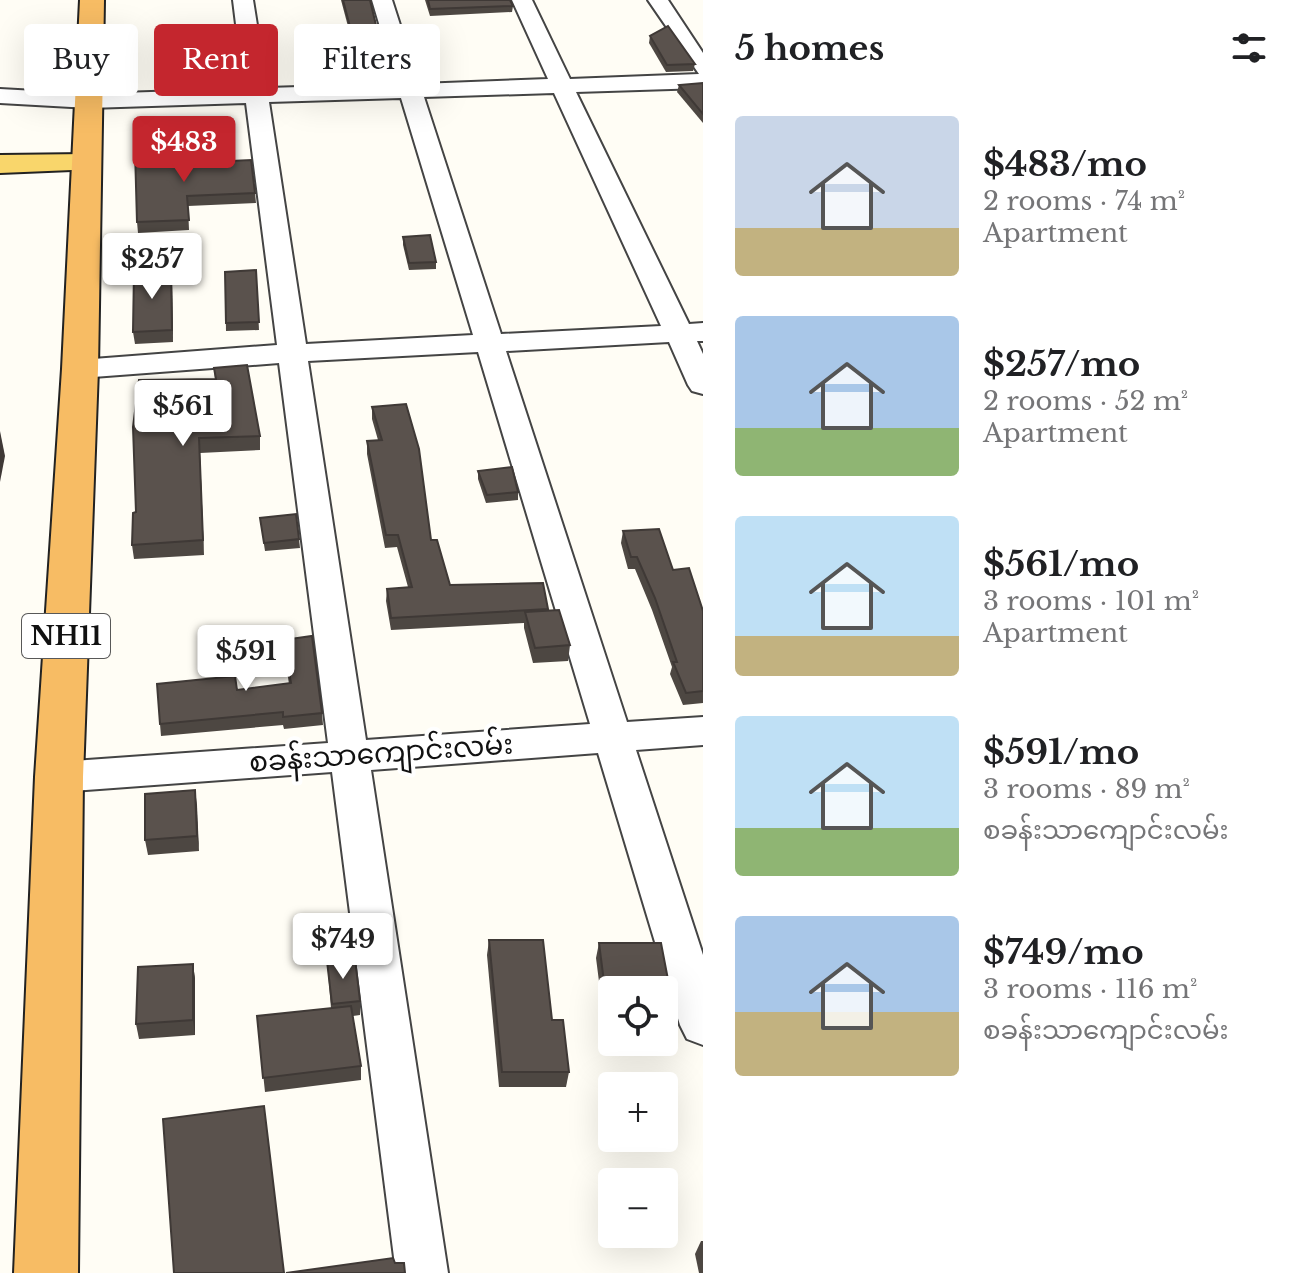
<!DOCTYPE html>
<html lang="en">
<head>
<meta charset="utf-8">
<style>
  :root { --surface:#fff; --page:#f6f6f6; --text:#202124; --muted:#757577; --accent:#c4262e }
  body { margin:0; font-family:"Libre Baskerville","Noto Sans Myanmar",serif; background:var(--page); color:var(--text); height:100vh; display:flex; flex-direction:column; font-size:30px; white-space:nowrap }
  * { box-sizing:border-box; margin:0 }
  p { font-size:26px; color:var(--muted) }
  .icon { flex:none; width:44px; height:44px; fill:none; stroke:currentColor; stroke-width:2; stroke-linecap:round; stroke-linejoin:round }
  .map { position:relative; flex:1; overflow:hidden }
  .panel { display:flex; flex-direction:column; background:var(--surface); width:600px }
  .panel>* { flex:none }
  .banner { position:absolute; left:24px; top:24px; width:558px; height:72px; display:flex; gap:16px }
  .controls { position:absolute; left:598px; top:976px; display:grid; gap:16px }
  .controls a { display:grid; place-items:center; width:80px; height:80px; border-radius:8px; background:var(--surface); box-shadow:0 8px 32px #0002; font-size:40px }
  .price { position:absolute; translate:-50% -68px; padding:0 18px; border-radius:8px; background:#fff; color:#222; font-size:26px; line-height:52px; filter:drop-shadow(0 2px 4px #0008) }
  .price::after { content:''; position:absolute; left:50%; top:48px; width:24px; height:18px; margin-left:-12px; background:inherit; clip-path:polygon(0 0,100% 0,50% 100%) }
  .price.on { background:var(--accent); color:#fff }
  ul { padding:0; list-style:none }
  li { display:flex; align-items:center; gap:24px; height:200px; padding:0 32px }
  li span { display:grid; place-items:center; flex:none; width:224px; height:160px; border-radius:8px; color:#555 }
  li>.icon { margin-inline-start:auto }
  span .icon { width:96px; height:96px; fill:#fffc; stroke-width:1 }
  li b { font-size:34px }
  h2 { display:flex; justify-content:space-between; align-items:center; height:96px; padding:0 32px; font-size:34px }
  .chip { padding:0 28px; border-radius:8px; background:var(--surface); box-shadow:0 8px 32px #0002; font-size:28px; line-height:72px }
  .chip.on { background:var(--accent); color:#fff }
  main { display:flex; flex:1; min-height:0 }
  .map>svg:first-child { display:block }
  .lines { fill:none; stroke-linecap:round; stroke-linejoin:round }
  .minor-casing { stroke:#444; stroke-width:4 }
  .primary-casing { stroke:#222; stroke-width:4 }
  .trunk-casing { stroke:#222; stroke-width:4 }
  .minor { fill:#fff; fill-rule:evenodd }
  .primary { fill:#f9d66b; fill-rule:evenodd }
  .trunk { fill:#f7bc64; fill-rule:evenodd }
  .wall { fill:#4d4742 }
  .shaded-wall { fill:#3f3936 }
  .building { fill:#5a524d; stroke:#3f3936; stroke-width:2 }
  .labels { text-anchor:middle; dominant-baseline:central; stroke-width:8; stroke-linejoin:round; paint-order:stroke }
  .shield { fill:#fff; stroke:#585858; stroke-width:2 }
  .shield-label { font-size:26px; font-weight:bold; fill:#111 }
  .street-label { font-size:28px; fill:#111; stroke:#fff }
</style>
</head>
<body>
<main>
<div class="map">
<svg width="703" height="1273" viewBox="0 0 703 1273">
  <rect width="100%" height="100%" fill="#fffdf5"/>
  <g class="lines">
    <g class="minor-casing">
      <path id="minor" d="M 233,0 L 253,0 L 267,88 L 397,84 L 372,0 L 392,0 L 419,84 L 548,79 L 512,0 L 532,0 L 570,79 L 699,74 L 648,0 L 668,0 L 703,53 L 703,88 L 576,92 L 689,324 L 703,323 L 703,341 L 697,341 L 703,354 L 703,394 L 692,391 L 688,385 L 669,342 L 506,351 L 627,722 L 703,717 L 703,745 L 636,750 L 703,955 L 703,1045 L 687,1039 L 680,1025 L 598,753 L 371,770 L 448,1273 L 396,1273 L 332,772 L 59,792 L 45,788 L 39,777 L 45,766 L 59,762 L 328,743 L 279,363 L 80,378 L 70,375 L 65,369 L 70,363 L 80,360 L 277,345 L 246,103 L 89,108 L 0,103 L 0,89 L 89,94 L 244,89 ZM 554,93 L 661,326 L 501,334 L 424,97 ZM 401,98 L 473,335 L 306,344 L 269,102 ZM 478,352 L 590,724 L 366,740 L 308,361 Z"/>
    </g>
    <g class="primary-casing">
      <polygon id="primary" points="86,154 96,157 101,163 96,169 0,173 0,155"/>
    </g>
    <g class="trunk-casing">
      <polygon id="trunk" points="80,0 104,0 98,369 83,777 78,1273 14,1273 35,777 62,369"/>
    </g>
    <use href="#minor" class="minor"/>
    <use href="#primary" class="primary"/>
    <use href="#trunk" class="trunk"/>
  </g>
  <g class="wall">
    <polygon points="341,0 371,0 380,42 380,49 354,49"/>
    <polygon points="425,0 510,0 513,6 512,12 430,16"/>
    <polygon points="650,36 695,64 693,71 666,72 649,43"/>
    <polygon points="703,83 703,123 677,92 679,85"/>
    <polygon points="167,164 255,193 256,203 188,206 189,230 138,233 137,222"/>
    <polygon points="403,237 436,262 436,269 409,270 403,245"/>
    <polygon points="256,270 259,330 226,331 225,272"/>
    <polygon points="172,282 173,342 135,344 133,332"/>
    <polygon points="214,368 260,436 260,450 200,453 204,555 134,559 132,545 136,512 215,379"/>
    <polygon points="372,407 450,585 543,583 548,611 570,645 568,661 533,663 524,628 524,623 391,630 386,601 387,589 408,587 397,547 385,548 367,454 367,441 378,440 372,419"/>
    <polygon points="478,471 518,492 518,500 486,503 478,479"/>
    <polygon points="260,518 299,539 300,548 265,551"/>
    <polygon points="623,531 673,570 703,611 703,703 683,705 670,674 672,667 652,610 635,569 628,569 621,543"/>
    <polygon points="283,640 322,713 323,725 284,729 283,725 161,736 160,724 237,690 289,684 284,652"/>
    <polygon points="195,790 199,851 148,855 145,840"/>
    <polygon points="489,940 552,1020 569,1072 566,1087 499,1087 487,955"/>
    <polygon points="599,943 670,990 666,1005 664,1005 664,990 612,990 612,1005 602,1005 596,958"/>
    <polygon points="327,961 360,1001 360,1015 353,1016 361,1066 361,1080 265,1092 257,1016 331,1008"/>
    <polygon points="193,964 195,979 195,1035 139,1039 136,1024"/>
    <polygon points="701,1241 703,1241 703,1273 699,1273 695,1254"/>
  </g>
  <g class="shaded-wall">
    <polygon points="171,270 172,282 173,342 172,330"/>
    <polygon points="0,431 5,456 0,482"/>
    <polygon points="199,438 200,453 204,555 203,540"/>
    <polygon points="195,790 197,805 199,851 197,836"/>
    <polygon points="193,964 195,979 195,1035 193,1020"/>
  </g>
  <g class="building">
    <polygon points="343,0 370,0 380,42 354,42"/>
    <polygon points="428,0 510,0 513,6 430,9"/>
    <polygon points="668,26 695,64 667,65 650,36"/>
    <polygon points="703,83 703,114 679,85"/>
    <polygon points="166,149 166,164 251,160 255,193 187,196 189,220 137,222 135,150"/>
    <polygon points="430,235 436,262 409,263 403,237"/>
    <polygon points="171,270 172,330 133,332 134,271"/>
    <polygon points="256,270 259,322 226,323 225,272"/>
    <polygon points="247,365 260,436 199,438 203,540 132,545 133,513 136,512 133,427 139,380 216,379 214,368"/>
    <polygon points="406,404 419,449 431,540 437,540 450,585 543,583 548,609 391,618 387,589 412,587 398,535 386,535 367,441 382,440 372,407"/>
    <polygon points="512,467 518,492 487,495 478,471"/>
    <polygon points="296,514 299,539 264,543 260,518"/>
    <polygon points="659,529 673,570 689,568 703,611 703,691 686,693 673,662 677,662 655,598 637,557 631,557 623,531"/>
    <polygon points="559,610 570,645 535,648 525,612"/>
    <polygon points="312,636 322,713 283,717 283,712 160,724 157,684 235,676 237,690 291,683 283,640"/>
    <polygon points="195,790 197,836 145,840 145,794"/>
    <polygon points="489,940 543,940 552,1020 563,1020 569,1072 502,1072"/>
    <polygon points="599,943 661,943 670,990 605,990"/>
    <polygon points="355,959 360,1001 332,1004 327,961"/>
    <polygon points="193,964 193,1020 136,1024 138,967"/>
    <polygon points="351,1006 361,1066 263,1078 257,1016"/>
    <polygon points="264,1106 284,1273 174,1273 163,1119"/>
    <polygon points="393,1258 395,1263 404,1263 405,1273 286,1273"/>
  </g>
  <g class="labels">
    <rect class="shield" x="22" y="614" width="88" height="44" rx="6"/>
    <g class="shield-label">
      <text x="66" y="636">NH11</text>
    </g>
    <g class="street-label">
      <text transform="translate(381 753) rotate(-4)">စခန်းသာကျောင်းလမ်း</text>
    </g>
  </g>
</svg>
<div class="controls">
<a><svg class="icon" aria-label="locate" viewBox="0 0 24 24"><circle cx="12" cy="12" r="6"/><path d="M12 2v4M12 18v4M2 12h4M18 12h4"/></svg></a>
<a>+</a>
<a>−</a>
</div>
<b class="price on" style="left:184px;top:184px">$483</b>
<b class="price" style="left:152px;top:301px">$257</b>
<b class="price" style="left:183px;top:448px">$561</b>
<b class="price" style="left:246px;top:693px">$591</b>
<b class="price" style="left:343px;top:981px">$749</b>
<div class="banner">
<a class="chip">Buy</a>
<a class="chip on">Rent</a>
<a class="chip">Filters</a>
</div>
</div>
<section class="panel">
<h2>5 homes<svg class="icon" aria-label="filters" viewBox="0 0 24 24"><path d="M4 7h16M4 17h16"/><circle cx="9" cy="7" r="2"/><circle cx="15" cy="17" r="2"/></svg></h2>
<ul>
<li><span style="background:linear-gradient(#c9d6e8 70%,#c2b280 0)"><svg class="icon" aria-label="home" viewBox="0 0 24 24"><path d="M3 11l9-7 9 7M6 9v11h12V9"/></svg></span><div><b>$483/mo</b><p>2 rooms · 74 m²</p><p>Apartment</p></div></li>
<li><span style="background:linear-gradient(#a9c7e8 70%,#8fb573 0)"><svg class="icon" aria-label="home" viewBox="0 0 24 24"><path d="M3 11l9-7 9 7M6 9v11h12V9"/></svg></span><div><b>$257/mo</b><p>2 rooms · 52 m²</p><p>Apartment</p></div></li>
<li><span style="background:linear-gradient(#bfe0f5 75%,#c2b280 0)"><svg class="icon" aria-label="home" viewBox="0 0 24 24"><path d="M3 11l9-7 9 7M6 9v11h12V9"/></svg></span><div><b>$561/mo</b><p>3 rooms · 101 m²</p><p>Apartment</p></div></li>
<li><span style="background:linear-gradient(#bfe0f5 70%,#8fb573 0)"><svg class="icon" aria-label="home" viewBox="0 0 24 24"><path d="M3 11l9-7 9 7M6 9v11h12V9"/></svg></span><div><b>$591/mo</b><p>3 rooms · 89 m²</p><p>စခန်းသာကျောင်းလမ်း</p></div></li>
<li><span style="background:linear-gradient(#a9c7e8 60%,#c2b280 0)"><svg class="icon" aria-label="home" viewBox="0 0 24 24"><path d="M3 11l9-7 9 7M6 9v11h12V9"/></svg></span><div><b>$749/mo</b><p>3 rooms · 116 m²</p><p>စခန်းသာကျောင်းလမ်း</p></div></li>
</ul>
</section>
</main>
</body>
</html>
